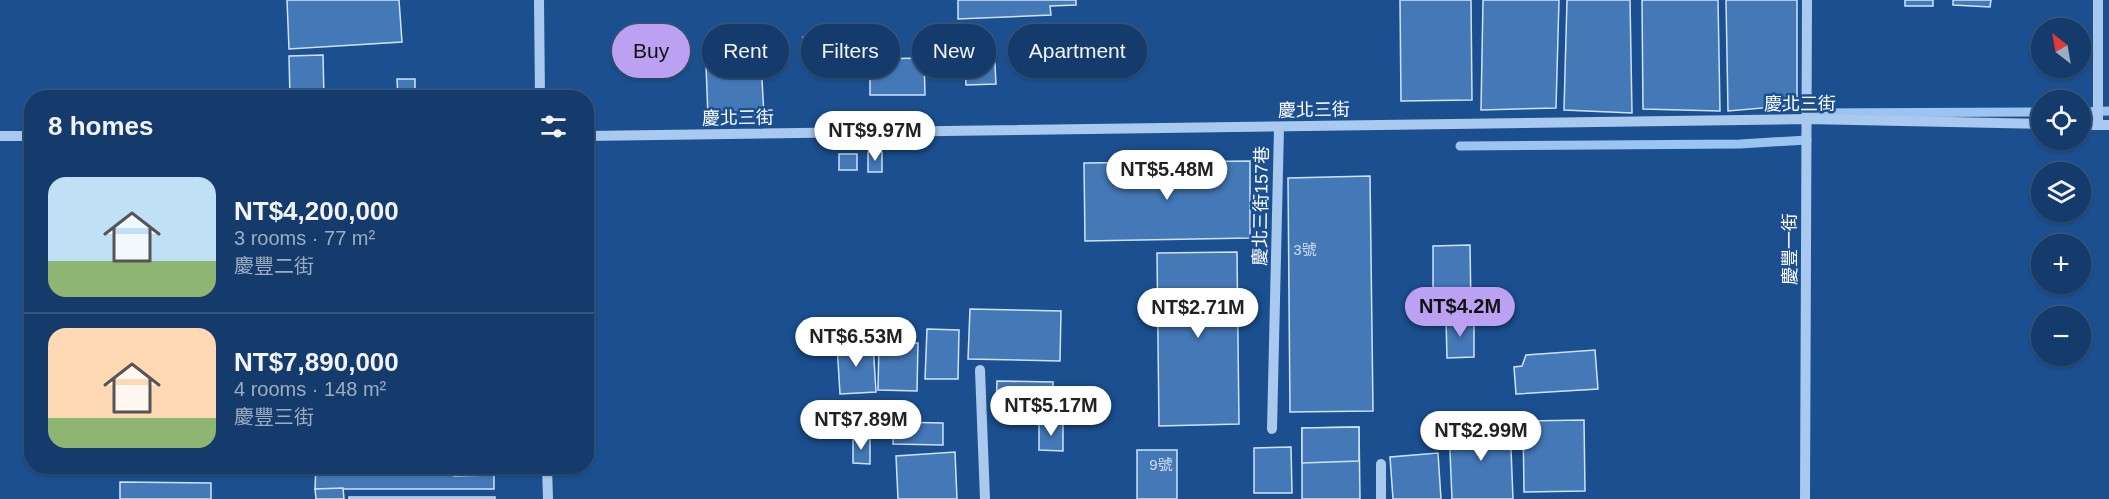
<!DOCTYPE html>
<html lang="en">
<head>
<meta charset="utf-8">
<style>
  :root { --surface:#143b6b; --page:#214673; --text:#f1f3f6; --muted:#9dadc1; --line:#33557e; --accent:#bca0f2 }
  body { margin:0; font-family:Arial,"Noto Sans TC",sans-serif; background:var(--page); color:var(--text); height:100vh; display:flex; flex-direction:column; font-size:22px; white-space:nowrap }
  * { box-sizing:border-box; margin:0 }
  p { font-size:20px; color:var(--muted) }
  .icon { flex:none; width:33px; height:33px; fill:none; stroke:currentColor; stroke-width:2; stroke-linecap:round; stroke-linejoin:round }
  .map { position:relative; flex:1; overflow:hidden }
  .sheet { position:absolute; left:24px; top:90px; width:570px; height:384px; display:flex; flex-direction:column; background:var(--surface); border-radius:24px; box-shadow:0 2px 4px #0004,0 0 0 2px var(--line) }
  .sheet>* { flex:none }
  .hud { position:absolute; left:612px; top:24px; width:570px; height:54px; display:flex; gap:12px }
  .needle { width:39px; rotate:329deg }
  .fabs { position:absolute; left:2031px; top:18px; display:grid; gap:12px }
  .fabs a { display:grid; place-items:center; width:60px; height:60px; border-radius:50%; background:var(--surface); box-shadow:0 2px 4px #0004,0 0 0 2px var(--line); font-size:30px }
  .price { position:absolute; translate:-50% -51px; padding:0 14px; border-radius:21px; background:#fff; color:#222; font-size:20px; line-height:39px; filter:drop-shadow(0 2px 3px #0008) }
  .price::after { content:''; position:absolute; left:50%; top:36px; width:18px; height:14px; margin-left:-9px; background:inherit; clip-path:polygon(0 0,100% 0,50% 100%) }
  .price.current { background:var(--accent); color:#111 }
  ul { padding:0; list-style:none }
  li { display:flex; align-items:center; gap:18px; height:150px; padding:0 24px }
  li+li { border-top:2px solid var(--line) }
  li span { display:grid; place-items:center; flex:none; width:168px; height:120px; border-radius:18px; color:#555 }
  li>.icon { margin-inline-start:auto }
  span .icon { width:72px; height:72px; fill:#fffc; stroke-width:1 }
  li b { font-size:26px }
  h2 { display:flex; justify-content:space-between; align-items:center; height:72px; padding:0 24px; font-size:26px }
  .chip { padding:0 21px; border-radius:27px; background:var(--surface); box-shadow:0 2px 4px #0004,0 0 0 2px var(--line); font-size:21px; line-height:54px }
  .chip.current { background:var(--accent); color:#111 }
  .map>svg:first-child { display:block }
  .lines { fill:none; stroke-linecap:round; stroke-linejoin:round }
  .stream { stroke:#9cc4f0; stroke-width:9 }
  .building { fill:#4478b7; stroke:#cfe3fa; stroke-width:1.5 }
  .minor { stroke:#a9c9ee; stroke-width:10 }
  .labels { text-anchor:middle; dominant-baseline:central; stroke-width:5; stroke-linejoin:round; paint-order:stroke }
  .number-label { font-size:15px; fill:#d0dded }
  .street-label { font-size:18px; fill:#fff; stroke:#1b4f8f }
</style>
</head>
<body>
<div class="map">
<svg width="2109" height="499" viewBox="0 0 2109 499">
  <rect width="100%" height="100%" fill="#1b4f8f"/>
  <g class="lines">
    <g class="stream">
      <polyline points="2080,112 2109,111"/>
      <polyline points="1807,113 2042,112"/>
      <polyline points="1460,146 1740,144 1807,140"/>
    </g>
  </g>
  <g class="building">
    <polygon points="287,0 399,0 402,42 289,49"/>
    <polygon points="958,0 1076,0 1076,5 1050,6 1051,15 958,19"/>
    <polygon points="1400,0 1471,0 1472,100 1401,101"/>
    <polygon points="1483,0 1559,0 1556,108 1481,110"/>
    <polygon points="1567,0 1630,0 1632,113 1564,110"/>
    <polygon points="1642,0 1718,0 1720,111 1643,109"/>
    <polygon points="1726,0 1797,0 1797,105 1728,111"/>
    <rect x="1905" y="0" width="28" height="6"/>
    <polygon points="1953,0 1991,0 1990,7 1953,5"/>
    <polygon points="847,34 848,61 804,64 803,37"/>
    <polygon points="994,46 996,84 966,85 964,47"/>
    <polygon points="323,55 324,98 290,98 289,56"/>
    <polygon points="924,58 925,95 870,95 870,59"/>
    <polygon points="761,62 764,115 708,117 706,65"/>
    <polygon points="397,79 415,79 415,98 398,98"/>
    <rect x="349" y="89" width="35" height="9"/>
    <polygon points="232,90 232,98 174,98 174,92"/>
    <rect x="868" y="152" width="14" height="20"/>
    <rect x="839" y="154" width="18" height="16"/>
    <polygon points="1250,161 1250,238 1085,241 1084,163"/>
    <polygon points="1370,176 1373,411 1290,412 1288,178"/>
    <polygon points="1470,245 1471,309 1433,310 1433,246"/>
    <polygon points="1237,252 1239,424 1159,426 1157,253"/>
    <polygon points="970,309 1061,311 1060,361 968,359"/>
    <polygon points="1474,318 1474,357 1447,358 1446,319"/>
    <polygon points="927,329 959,330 958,379 925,379"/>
    <polygon points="879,342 918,343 917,391 878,390"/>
    <polygon points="873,343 876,392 840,394 837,345"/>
    <polygon points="1595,350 1598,389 1516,394 1514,367 1522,366 1526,355"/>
    <polygon points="997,381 1053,382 1052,410 996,409"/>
    <polygon points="1584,420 1585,491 1524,492 1523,421"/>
    <polygon points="893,422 943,423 943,445 893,444"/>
    <polygon points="1039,424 1063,424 1063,451 1039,450"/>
    <polygon points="1510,424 1513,499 1452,499 1449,427"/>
    <polygon points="1359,427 1360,499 1302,499 1302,428"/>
    <polygon points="1359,427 1359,461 1302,463 1302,428"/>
    <polygon points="853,438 870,439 870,464 853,463"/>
    <polygon points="1291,447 1292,493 1254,493 1254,448"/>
    <rect x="1137" y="450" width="40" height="49"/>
    <polygon points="955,452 957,499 898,499 896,456"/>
    <polygon points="1438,453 1441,499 1393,499 1390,457"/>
    <polygon points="316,466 454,466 454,476 494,475 494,489 315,489"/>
    <polygon points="120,482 211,483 211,499 120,499"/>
    <polygon points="343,488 344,499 316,499 315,489"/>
    <rect x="349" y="497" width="146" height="2"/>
  </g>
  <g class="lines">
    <g class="minor">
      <polyline points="539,0 540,98"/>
      <polyline points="2080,125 2109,125"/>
      <polyline points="2098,125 2098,0"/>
      <polyline points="0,136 32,136"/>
      <polyline points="586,136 1807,119 2042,124"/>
      <polyline points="980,370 985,499"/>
      <polyline points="1272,429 1279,128"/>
      <polyline points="1381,464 1381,499"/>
      <polyline points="547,466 548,499"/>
      <polyline points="1805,499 1807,0"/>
    </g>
  </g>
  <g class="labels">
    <g class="number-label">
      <text x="1305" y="249">3號</text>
      <text x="1161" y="464">9號</text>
    </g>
    <g class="street-label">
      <text x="1800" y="104">慶北三街</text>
      <text transform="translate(1314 110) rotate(-1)">慶北三街</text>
      <text transform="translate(738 118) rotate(-1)">慶北三街</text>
      <text transform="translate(1261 206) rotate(-89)">慶北三街157巷</text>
      <text transform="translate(1790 249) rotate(-90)">慶豐一街</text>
    </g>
  </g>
</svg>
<div class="fabs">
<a><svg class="needle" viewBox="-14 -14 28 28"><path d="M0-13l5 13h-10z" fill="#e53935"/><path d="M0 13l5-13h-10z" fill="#9dadc1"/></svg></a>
<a><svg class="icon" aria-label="locate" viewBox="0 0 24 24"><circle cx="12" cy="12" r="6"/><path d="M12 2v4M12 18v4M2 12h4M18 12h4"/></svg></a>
<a><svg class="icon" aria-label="layers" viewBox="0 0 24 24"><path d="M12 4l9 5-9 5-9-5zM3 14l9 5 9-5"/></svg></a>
<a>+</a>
<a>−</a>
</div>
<b class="price" style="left:875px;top:162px">NT$9.97M</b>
<b class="price" style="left:1167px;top:201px">NT$5.48M</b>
<b class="price current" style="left:1460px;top:338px">NT$4.2M</b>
<b class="price" style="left:1198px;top:339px">NT$2.71M</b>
<b class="price" style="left:856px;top:368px">NT$6.53M</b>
<b class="price" style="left:1051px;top:437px">NT$5.17M</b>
<b class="price" style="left:861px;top:451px">NT$7.89M</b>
<b class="price" style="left:1481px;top:462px">NT$2.99M</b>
<div class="hud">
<a class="chip current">Buy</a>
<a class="chip">Rent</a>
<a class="chip">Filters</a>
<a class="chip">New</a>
<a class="chip">Apartment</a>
</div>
<section class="sheet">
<h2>8 homes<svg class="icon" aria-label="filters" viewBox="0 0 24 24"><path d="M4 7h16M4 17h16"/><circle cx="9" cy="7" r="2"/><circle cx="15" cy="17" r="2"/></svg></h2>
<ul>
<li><span style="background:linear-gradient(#bfe0f5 70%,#8fb573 0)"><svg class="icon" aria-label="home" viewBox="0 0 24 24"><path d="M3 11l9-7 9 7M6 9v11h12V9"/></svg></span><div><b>NT$4,200,000</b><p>3 rooms · 77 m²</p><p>慶豐二街</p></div></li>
<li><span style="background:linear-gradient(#ffd9b3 75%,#8fb573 0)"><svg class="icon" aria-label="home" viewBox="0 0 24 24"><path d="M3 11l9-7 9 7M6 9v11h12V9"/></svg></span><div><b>NT$7,890,000</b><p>4 rooms · 148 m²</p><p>慶豐三街</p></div></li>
</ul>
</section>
</div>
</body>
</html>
